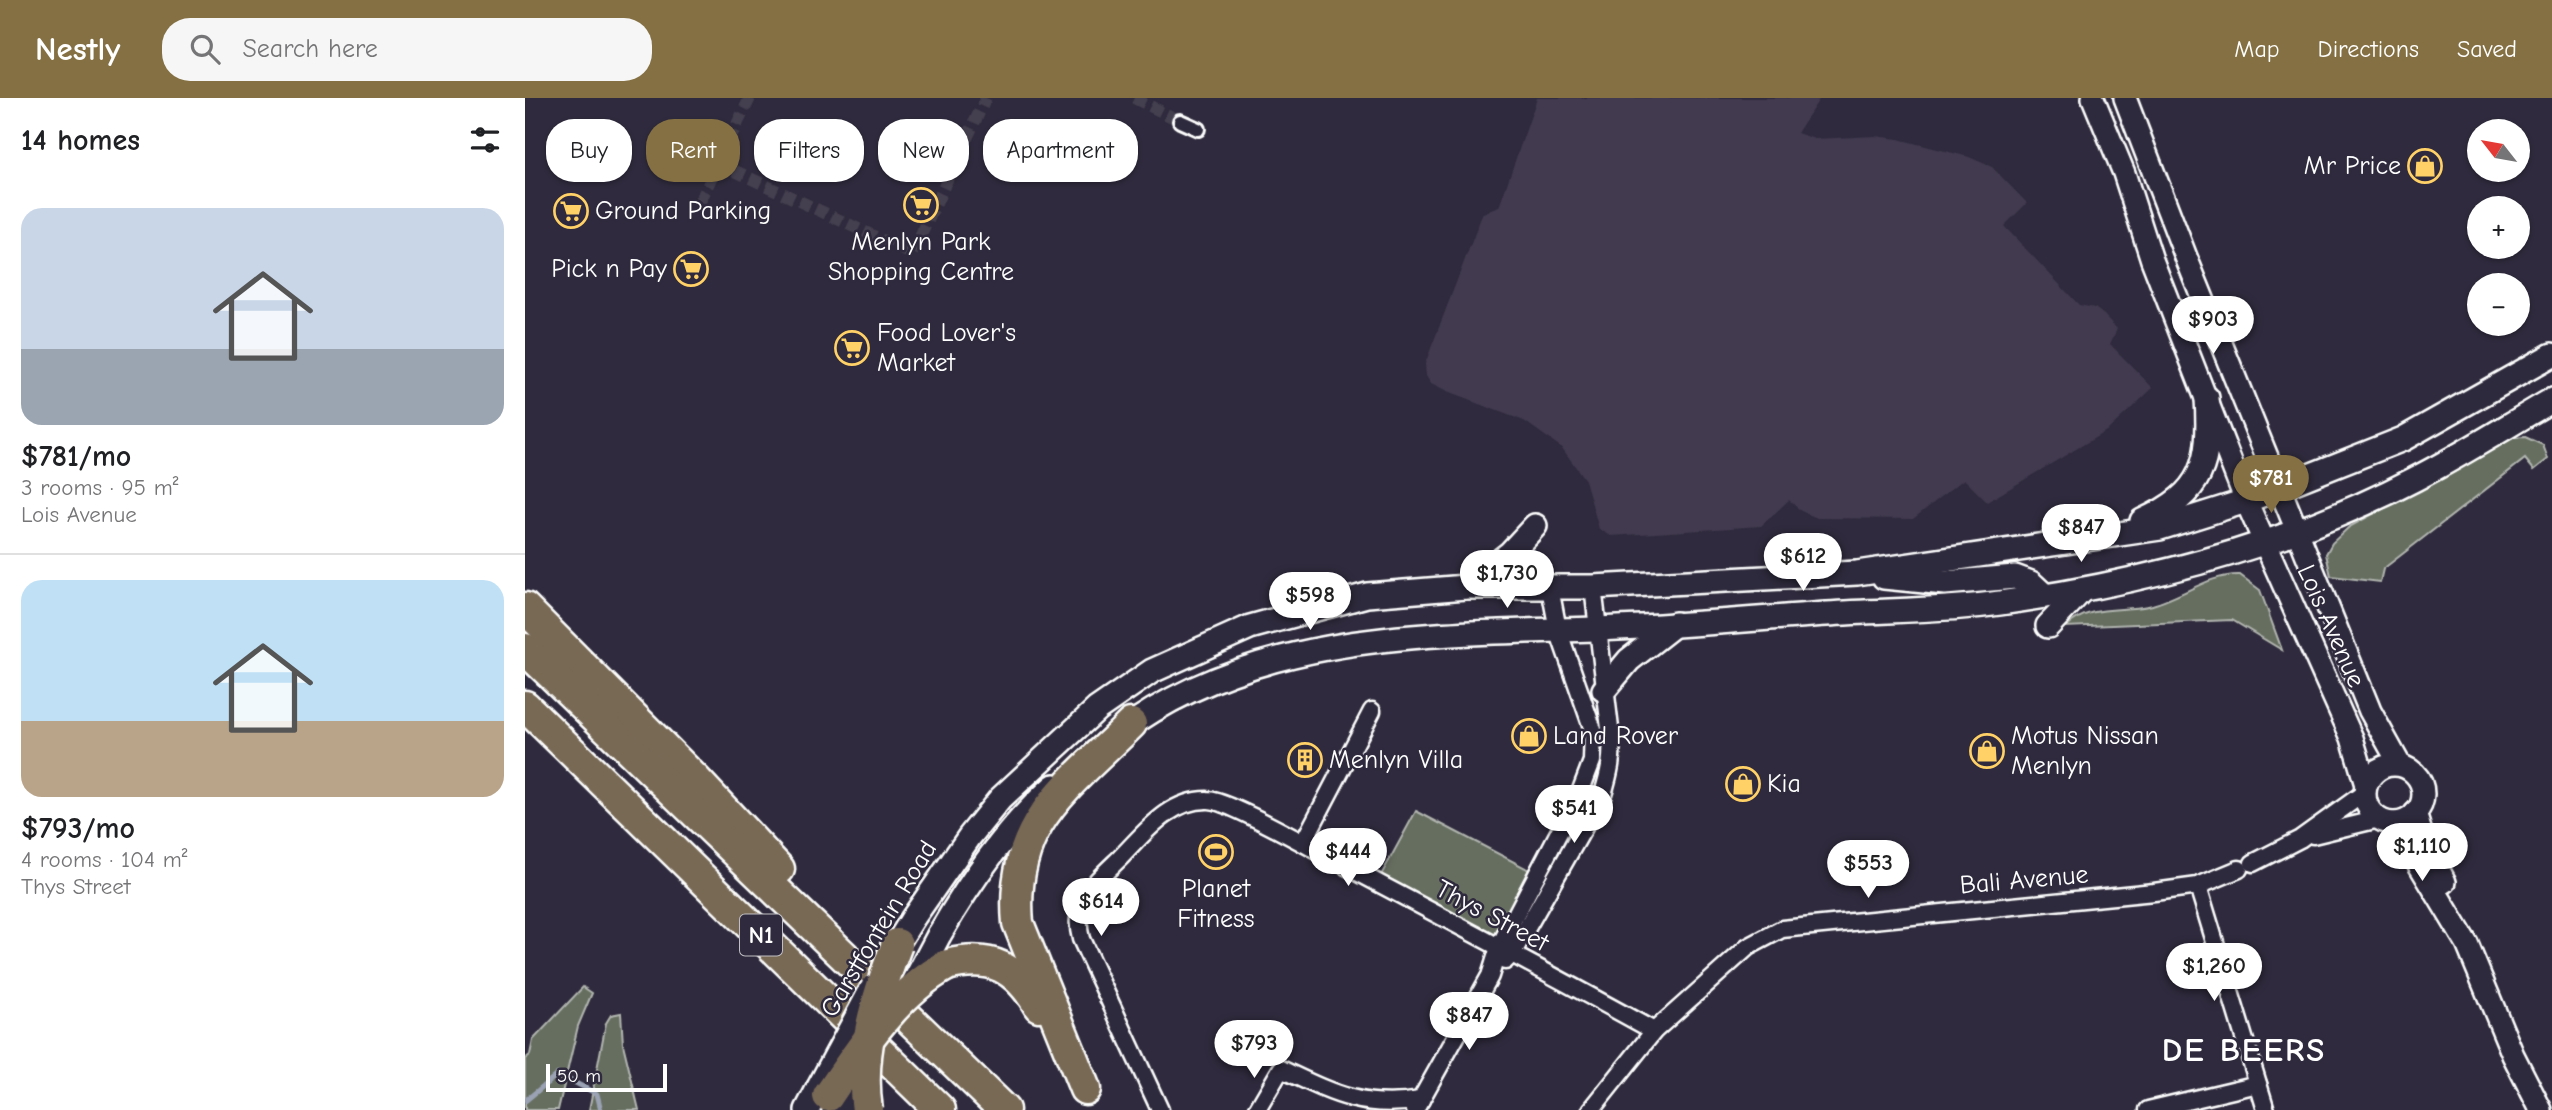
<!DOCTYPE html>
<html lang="en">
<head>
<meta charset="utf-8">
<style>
  :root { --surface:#fff; --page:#f6f6f6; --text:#202124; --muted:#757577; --line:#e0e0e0; --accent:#847042 }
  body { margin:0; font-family:"Comic Neue",sans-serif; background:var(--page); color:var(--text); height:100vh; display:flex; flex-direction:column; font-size:26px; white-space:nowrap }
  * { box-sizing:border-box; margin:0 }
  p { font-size:23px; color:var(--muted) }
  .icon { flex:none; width:38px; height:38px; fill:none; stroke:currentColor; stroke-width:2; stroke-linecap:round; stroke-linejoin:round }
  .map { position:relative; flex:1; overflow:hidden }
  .drawer { display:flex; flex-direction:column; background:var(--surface); width:525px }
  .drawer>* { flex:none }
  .banner { position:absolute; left:21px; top:21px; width:665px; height:63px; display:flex; gap:14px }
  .needle { width:46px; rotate:301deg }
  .fabs { position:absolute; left:1942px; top:21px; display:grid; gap:14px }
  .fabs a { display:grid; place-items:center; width:63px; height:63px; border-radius:50%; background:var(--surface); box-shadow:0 2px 5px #0004; font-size:35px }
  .scale { position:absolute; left:21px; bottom:18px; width:121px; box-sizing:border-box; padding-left:7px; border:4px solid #fff; border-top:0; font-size:19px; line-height:24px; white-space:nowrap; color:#fff; -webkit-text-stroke:5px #2f2a3d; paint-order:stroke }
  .price { position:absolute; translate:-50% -60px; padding:0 16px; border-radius:24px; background:#fff; color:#222; font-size:23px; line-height:46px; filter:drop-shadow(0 2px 4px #0008) }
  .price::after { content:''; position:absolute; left:50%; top:42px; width:21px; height:16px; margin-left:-10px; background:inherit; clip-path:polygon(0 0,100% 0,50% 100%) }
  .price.active { background:var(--accent); color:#fff }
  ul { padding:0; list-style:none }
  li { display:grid; align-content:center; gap:14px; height:371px; padding:0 21px }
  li+li { border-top:2px solid var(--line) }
  li span { display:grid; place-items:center; height:217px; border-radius:21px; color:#555 }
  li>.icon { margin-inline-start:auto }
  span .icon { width:126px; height:126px; fill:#fffc; stroke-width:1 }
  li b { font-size:30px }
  h2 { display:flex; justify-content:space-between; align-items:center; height:84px; padding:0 21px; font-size:30px }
  .pill { padding:0 24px; border-radius:28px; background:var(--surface); box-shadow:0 2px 5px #0004; font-size:24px; line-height:63px }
  .pill.active { background:var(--accent); color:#fff }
  header { display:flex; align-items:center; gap:42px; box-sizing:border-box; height:98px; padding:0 35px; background:var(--accent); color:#fff }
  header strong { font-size:33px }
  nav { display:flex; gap:38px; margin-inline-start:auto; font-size:24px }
  .search { width:490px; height:63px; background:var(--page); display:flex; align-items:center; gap:18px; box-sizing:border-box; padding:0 24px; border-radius:28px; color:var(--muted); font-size:26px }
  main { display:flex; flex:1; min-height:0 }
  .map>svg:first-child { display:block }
  .built { fill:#423a50 }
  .green { fill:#666e60; stroke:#b2b6b0; stroke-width:2 }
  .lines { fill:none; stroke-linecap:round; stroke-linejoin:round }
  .stream { stroke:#9aa2b3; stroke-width:5 }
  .pedestrian-tunnel { stroke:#443f50; stroke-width:12; stroke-dasharray:12 6; stroke-linecap:butt }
  .pedestrian-casing { stroke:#fff; stroke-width:18 }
  .minor-casing { stroke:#fff; stroke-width:21 }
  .tertiary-casing { stroke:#fff; stroke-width:26 }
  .secondary-casing { stroke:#fff; stroke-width:28 }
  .motorway-casing { stroke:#fff; stroke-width:35 }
  .pedestrian { stroke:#2f2a3d; stroke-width:12 }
  .minor { stroke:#2f2a3d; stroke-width:16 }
  .tertiary { stroke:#2f2a3d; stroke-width:21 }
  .secondary { stroke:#2f2a3d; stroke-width:23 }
  .motorway { stroke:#786954; stroke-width:30 }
  .secondary-bridge-casing { stroke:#fff; stroke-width:28; stroke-linecap:butt }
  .motorway-bridge-casing { stroke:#fff; stroke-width:35; stroke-linecap:butt }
  .secondary-bridge { stroke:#2f2a3d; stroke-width:23 }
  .motorway-bridge { stroke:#786954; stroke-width:30 }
  .labels { text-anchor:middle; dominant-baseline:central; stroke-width:5; stroke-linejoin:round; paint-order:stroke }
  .shield { fill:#2f2a3d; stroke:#c1bfc5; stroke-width:2 }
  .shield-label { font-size:24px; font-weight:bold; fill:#fff }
  .poi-label { font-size:26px; fill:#fff; stroke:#2f2a3d; text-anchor:start }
  .street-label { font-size:26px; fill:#fff; stroke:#2f2a3d }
  .district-label { font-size:33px; font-weight:bold; letter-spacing:2px; fill:#fff; stroke:#2f2a3d }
</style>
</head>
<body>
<header>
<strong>Nestly</strong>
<div class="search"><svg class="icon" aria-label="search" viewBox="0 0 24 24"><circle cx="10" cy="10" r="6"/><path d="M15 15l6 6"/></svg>Search here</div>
<nav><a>Map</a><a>Directions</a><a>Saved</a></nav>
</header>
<main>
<section class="drawer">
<h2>14 homes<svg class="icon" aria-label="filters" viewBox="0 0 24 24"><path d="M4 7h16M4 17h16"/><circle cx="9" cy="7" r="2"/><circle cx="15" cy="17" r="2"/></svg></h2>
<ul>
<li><span style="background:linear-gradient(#c9d6e8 65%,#9aa5b1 0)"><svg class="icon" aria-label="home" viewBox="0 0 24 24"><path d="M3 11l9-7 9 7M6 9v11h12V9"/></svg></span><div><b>$781/mo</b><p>3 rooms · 95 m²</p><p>Lois Avenue</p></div></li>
<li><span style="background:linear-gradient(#bfe0f5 65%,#b9a48a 0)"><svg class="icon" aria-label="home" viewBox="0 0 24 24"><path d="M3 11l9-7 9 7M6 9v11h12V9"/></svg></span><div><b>$793/mo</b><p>4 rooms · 104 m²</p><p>Thys Street</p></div></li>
</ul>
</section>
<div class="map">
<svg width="2027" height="1012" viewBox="0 0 2027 1012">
  <rect width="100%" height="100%" fill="#2f2a3d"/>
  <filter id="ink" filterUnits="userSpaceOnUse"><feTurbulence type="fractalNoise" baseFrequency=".0143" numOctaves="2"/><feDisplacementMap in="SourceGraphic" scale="14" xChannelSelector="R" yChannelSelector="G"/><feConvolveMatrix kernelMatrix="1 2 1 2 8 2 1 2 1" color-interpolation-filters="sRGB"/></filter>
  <g filter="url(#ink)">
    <polygon class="built" points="1012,0 1295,0 1272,35 1290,41 1350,38 1373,41 1444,59 1467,69 1502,105 1479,128 1554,207 1570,210 1579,217 1592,231 1585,246 1628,290 1583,332 1462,404 1439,381 1388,421 1292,420 1276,413 1264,402 1236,428 1086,438 1074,431 1060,382 1037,350 999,323 922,294 906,286 901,278 900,266 955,122 958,115 974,109"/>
    <g class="green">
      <polygon points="2000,339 2018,347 2023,361 2009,372 2000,361 1858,471 1855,484 1806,478 1801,456 1807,445 1824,429 1988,340"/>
      <path d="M 1715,477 L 1735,492 L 1757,552 L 1707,522 L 1541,529 C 1564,506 1595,514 1623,508 C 1655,501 1683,476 1715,477 Z"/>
      <polygon points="891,713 1014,777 971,841 855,779"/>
      <polygon points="58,889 67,895 53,928 33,1012 0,1012 0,961 5,957 8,942"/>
      <polygon points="96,915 98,946 114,1012 64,1012 81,925 86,917"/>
    </g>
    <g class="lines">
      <polyline class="stream" points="0,1003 33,976 72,996 76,1012"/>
      <g class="pedestrian-tunnel">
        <polyline points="225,0 193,65 387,156 461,0"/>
        <polyline points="609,0 655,23"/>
        <polyline points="175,104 193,65"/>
      </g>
      <g class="pedestrian-casing">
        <polyline id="pedestrian" points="655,23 673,31"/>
      </g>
      <g class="minor-casing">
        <g id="minor">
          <polyline points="1788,737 1854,721"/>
          <polyline points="778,745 847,613"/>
          <polyline points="1728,765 1775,741 1839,695"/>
          <polyline points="1673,788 1741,1012"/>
          <path d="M 980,863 L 987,856 L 1078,696 C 1084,676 1088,660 1086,639 L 1068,489"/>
          <path d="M 635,1012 L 556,841 C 546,804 569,785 594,761 C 619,736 644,701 683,702 C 702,702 781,747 802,758 C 911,816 1021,873 1129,933"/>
          <path d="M 732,1012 L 756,971 C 807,995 838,1012 896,1002"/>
          <polyline points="890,1012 965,878 974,849 1056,692 1067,663 1068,632 1033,532 1025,490"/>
          <polyline points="1066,1012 1129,933 1223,849 1257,831 1629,794 1673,788 1714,771"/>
          <polyline points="1623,1012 1733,986"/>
        </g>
      </g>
      <g class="tertiary-casing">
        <g id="tertiary">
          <polyline points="1568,0 1599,75 1627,162 1721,403 1827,640 1841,687"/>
          <polyline points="1600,0 1661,159 1845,613 1875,667"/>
          <circle cx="1869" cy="696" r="29"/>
          <polyline points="1890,715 1899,744 1920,784"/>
          <polyline points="1869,725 1942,846 1988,957 2016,1012"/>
        </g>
      </g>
      <g class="secondary-casing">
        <g id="secondary">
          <path d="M 1617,423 C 1679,395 1686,365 1682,300"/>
          <polyline points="1359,479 1420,485 1490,479 1506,485 1520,498"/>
          <polyline points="941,489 985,455 1010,428"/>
          <polyline points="1523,528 1556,493"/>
          <polyline points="1079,592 1104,562 1150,526"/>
          <path d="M 593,636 C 729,533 908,536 1069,531 C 1147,529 1225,521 1302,516 C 1359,512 1418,513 1475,505 C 1617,485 1762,448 1890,381 C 1937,357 1982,328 2027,302"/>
          <polyline points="388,820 445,738 475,701 572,611 627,573 725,529 842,497 941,489 1068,489 1332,475 1635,430 1721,403 1878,341 2027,257"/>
          <path d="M 414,837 C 446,782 481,731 529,688"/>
          <polyline points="282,1012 293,991"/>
        </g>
      </g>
      <g class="motorway-casing">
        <g id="motorway">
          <polyline points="0,510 170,681 254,771"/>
          <polyline points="0,551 479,1012"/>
          <polyline points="0,608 415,1012"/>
          <path d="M 422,867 C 466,856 491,869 514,908"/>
          <path d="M 560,991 L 493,825 C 484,725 542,690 606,626"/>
        </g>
      </g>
      <use href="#pedestrian" class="pedestrian"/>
      <use href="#minor" class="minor"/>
      <use href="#tertiary" class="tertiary"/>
      <use href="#secondary" class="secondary"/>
      <use href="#motorway" class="motorway"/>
      <g class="secondary-bridge-casing">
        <g id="secondary-bridge">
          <polyline points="364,859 388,820"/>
          <polyline points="386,890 414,837"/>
          <polyline points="293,991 348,889"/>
          <polyline points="319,1012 341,972"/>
        </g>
      </g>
      <g class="motorway-bridge-casing">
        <g id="motorway-bridge">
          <path d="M 303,998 C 334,952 372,894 422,867"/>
          <path d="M 342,1012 C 333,956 352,898 372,846"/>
        </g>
      </g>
      <use href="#secondary-bridge" class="secondary-bridge"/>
      <use href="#motorway-bridge" class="motorway-bridge"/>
    </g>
  </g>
  <defs>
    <g id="shop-ring" transform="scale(1.75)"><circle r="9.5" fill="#2f2a3d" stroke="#ffd166" stroke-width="1.5"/><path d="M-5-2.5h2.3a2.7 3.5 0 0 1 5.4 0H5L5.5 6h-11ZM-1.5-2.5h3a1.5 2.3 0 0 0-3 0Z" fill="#ffd166"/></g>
    <g id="supermarket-ring" transform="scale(1.75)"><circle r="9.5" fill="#2f2a3d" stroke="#ffd166" stroke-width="1.5"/><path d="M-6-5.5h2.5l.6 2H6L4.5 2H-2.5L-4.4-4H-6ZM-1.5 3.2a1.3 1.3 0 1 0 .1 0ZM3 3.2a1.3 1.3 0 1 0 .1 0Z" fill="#ffd166"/></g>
    <g id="building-ring" transform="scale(1.75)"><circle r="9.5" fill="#2f2a3d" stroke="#ffd166" stroke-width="1.5"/><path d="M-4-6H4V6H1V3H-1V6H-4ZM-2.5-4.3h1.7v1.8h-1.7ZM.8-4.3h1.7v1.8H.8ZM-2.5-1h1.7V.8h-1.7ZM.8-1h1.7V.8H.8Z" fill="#ffd166"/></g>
    <g id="stadium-ring" transform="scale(1.75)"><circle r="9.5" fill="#2f2a3d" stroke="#ffd166" stroke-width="1.5"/><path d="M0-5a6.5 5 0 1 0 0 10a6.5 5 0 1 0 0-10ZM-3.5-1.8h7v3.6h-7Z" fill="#ffd166"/></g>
  </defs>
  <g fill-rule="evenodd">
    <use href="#shop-ring" x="1900" y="68"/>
    <use href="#supermarket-ring" x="396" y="107"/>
    <use href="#supermarket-ring" x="46" y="113"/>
    <use href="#supermarket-ring" x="166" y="171"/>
    <use href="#supermarket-ring" x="327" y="250"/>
    <use href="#shop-ring" x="1004" y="638"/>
    <use href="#shop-ring" x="1462" y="653"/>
    <use href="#building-ring" x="780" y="662"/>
    <use href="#shop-ring" x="1218" y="686"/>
    <use href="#stadium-ring" x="691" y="754"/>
  </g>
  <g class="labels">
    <rect class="shield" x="215" y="816.5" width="42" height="41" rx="5"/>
    <g class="shield-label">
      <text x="236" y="837">N1</text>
    </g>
    <g class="poi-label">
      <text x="1876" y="68" text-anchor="end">Mr Price</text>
      <text x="70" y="113">Ground Parking</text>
      <text x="396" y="144" text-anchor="middle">Menlyn Park<tspan x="396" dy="30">Shopping Centre</tspan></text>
      <text x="142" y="171" text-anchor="end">Pick n Pay</text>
      <text x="352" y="235">Food Lover's<tspan x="352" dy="30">Market</tspan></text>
      <text x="1028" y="638">Land Rover</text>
      <text x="1486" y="638">Motus Nissan<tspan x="1486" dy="30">Menlyn</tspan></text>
      <text x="804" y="662">Menlyn Villa</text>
      <text x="1242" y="686">Kia</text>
      <text x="691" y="791" text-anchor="middle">Planet<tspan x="691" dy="30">Fitness</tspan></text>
    </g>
    <g class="street-label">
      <text transform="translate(1806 528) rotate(66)">Lois Avenue</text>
      <text transform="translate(1499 782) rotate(-5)">Bali Avenue</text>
      <text transform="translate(967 818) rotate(28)">Thys Street</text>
      <text transform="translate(354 831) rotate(-59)">Garstfontein Road</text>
    </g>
    <g class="district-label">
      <text x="1719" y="952">DE BEERS</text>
    </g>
  </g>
</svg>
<div class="fabs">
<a><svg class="needle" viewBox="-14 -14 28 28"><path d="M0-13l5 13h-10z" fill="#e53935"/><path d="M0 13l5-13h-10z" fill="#757577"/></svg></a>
<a>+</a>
<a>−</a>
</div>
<div class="scale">50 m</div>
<b class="price" style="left:1688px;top:258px">$903</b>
<b class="price active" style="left:1746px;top:417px">$781</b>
<b class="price" style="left:1556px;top:466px">$847</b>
<b class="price" style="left:1278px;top:495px">$612</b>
<b class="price" style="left:982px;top:512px">$1,730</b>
<b class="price" style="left:785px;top:534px">$598</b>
<b class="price" style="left:1049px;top:747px">$541</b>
<b class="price" style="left:1897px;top:785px">$1,110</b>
<b class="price" style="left:823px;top:790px">$444</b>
<b class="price" style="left:1343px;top:802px">$553</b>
<b class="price" style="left:576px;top:840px">$614</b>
<b class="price" style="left:1689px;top:905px">$1,260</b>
<b class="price" style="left:944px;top:954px">$847</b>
<b class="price" style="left:729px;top:982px">$793</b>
<div class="banner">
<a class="pill">Buy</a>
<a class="pill active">Rent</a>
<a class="pill">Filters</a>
<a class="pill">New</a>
<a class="pill">Apartment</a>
</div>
</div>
</main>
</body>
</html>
